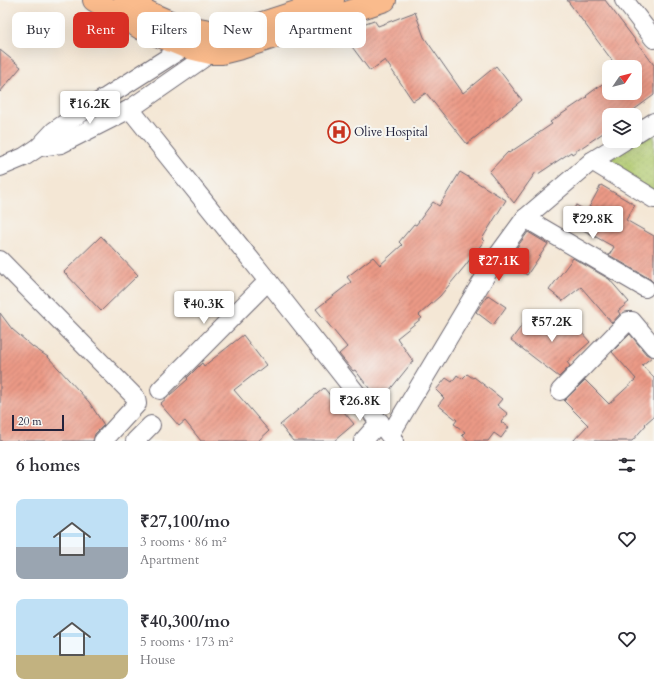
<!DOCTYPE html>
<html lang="en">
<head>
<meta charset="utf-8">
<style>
  :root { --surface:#fff; --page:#f7f7f7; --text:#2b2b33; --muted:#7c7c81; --accent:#d93025 }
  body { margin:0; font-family:Cardo,serif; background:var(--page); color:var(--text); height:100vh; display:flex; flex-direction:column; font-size:15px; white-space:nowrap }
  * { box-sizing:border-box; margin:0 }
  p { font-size:13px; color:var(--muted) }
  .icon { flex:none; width:22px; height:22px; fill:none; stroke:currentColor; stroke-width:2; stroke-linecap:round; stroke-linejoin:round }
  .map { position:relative; height:441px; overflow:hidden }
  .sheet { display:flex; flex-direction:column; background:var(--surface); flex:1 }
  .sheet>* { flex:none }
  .guide { position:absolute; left:12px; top:12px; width:400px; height:36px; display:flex; gap:8px }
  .needle { width:26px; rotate:55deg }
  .tools { position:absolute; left:602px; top:60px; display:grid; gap:8px }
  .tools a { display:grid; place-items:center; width:40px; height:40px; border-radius:8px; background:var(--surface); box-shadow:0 4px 16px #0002; font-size:20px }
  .scale { position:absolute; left:12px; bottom:10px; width:52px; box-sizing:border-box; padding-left:4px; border:2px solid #22223b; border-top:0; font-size:11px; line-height:14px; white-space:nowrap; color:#22223b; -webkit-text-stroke:3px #f6f6f2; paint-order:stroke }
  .price { position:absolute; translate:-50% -34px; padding:0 9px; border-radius:4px; background:#fff; color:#222; font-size:13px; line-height:26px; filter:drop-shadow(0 1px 2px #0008) }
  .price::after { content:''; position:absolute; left:50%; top:24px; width:12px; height:9px; margin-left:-6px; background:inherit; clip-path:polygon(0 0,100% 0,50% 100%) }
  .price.current { background:var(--accent); color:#fff }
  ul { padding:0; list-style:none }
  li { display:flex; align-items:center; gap:12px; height:100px; padding:0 16px }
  li span { display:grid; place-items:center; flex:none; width:112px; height:80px; border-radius:8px; color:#555 }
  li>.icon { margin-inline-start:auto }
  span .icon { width:48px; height:48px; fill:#fffc; stroke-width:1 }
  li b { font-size:17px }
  h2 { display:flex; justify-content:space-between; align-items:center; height:48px; padding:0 16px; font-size:17px }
  .tag { padding:0 14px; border-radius:8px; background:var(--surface); box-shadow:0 4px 16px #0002; font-size:14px; line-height:36px }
  .tag.current { background:var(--accent); color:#fff }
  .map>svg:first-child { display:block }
  .park { fill:url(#park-dots); stroke:#6a7656 }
  .building { fill:url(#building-hatch) }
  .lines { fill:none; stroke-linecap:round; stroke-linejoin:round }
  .minor-casing { stroke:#6c6771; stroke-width:20 }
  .highway-casing { stroke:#6c6771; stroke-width:24 }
  .minor { stroke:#fff; stroke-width:18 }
  .highway { stroke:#fabb8c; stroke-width:22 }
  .labels { text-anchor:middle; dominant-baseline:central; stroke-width:4; stroke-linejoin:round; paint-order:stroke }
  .poi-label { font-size:12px; fill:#22223b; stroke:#f6f6f2; text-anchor:start }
</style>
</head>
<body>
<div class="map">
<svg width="654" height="441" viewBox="0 0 654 441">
  <defs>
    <pattern id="park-dots" width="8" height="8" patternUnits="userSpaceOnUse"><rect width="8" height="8" fill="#b2cb71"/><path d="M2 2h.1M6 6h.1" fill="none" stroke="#99ae63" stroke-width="1.8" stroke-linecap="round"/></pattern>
    <pattern id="building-hatch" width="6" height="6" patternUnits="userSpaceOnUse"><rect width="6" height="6" fill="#eb9a86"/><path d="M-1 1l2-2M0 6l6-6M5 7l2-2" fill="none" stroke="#be7d6f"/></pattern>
  </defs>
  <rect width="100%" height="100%" fill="#f6f6f2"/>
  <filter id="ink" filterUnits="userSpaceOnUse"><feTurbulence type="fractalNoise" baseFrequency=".025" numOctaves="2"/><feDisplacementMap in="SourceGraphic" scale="8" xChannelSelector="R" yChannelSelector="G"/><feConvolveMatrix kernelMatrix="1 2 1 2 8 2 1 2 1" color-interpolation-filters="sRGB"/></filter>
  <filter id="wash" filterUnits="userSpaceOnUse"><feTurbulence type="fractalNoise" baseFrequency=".012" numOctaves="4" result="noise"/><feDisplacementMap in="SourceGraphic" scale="16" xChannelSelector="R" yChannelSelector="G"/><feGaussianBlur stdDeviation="0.9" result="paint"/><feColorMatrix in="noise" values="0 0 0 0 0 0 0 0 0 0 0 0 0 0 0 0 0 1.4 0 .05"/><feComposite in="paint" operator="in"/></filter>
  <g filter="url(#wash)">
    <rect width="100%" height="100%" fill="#f4e7d5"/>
    <polygon class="park" points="654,130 654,195 602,165"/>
    <g id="blocks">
      <g class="building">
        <polygon points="567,0 605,0 654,65 654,95 627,115 609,115 609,129 572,154 571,152 538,174 536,172 514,203 489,172 508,152 509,153 552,124 550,122 587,97 586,96 609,79 609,93 635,93 635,67 617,67"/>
        <polygon points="415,12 424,37 463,93 496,66 522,100 467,144 426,93 413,101 385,60 370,71 341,32 374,20 378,26"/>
        <polygon points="0,50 21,67 0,92"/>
        <polygon points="460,172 506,200 482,239 484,241 465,266 440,296 419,315 422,318 397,338 413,361 380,402 355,370 353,371 339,354 347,347 316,309 351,282 347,277 373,257 380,265 402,245 399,242 414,224 416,225 433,202 439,206"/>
        <polygon points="601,185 635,205 626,220 654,236 654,283 650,279 609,255 614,247 567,221 576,205 587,211"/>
        <polygon points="528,232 548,244 527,275 506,262"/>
        <polygon points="101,236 138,275 101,311 64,272"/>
        <polygon points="573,258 609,279 629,302 618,311 620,314 612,323 581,287 563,301 549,290"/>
        <polygon points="488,295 506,307 493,325 476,312"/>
        <polygon points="0,313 12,329 33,347 48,357 89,402 104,425 95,434 93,441 0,441"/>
        <polygon points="565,314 590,342 567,362 570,366 559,377 511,340 526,320 545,331"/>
        <polygon points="630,334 646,354 652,357 642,365 654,378 654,416 645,424 646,425 632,441 573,441 588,425 564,401 585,380 609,404 636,379 612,352"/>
        <polygon points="243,335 266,365 234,390 269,431 258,441 201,441 185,421 179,426 160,404 188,379 187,378 202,363 204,366"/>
        <polygon points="467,374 473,378 474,377 502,399 497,405 508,414 501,422 509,427 501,438 494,433 488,441 469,441 462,435 465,432 454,424 457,420 438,405 444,398 436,390 446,378 452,382 457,375 462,379"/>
        <polygon points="324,388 354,424 334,441 293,441 280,425"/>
      </g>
    </g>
  </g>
  <g filter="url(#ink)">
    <use href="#blocks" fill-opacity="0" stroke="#6c6771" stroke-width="1"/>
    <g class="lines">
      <g class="minor-casing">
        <g id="minor">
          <polyline points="624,0 654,39"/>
          <polyline points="130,109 268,281 394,441"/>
          <polyline points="635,134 654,122"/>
          <polyline points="39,147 61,144 130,109 218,48"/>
          <polyline points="592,161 654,199"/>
          <polyline points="0,167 24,157 39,147 54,131 67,122 194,41"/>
          <polyline points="525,218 645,288"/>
          <polyline points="0,260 136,398 137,404 103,441"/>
          <polyline points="160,390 268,281"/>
          <polyline points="560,391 628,321 632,321 654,347"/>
          <polyline points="390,435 498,255 525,218 592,161 624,141"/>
          <polyline points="135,441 151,425"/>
          <polyline points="363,441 380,422"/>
        </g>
      </g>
      <g class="highway-casing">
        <g id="highway">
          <polyline points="94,0 142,29 186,47 211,53 221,53 241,48 385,0"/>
          <polyline points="125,0 152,14 177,25 210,31 241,30 333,0"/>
        </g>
      </g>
      <use href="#minor" class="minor"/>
      <use href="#highway" class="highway"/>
    </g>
  </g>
  <defs>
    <g id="hospital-ring" transform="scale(1.15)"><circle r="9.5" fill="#f6f6f2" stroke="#c8321e" stroke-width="1.5"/><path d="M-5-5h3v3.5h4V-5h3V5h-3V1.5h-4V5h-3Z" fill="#c8321e"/></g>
  </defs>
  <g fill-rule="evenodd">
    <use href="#hospital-ring" x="339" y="132"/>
  </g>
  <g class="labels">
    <g class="poi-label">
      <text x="354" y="132">Olive Hospital</text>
    </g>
  </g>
</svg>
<div class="tools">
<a><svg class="needle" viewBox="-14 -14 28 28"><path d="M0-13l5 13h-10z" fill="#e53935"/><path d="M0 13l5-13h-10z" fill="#7c7c81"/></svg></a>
<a><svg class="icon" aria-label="layers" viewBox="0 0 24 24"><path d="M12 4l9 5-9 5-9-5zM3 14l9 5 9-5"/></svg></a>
</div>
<div class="scale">20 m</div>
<b class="price" style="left:90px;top:125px">₹16.2K</b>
<b class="price" style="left:593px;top:240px">₹29.8K</b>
<b class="price current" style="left:499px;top:282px">₹27.1K</b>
<b class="price" style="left:204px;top:325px">₹40.3K</b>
<b class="price" style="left:552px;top:343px">₹57.2K</b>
<b class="price" style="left:360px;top:422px">₹26.8K</b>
<div class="guide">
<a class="tag">Buy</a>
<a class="tag current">Rent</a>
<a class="tag">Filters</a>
<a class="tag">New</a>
<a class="tag">Apartment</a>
</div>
</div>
<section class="sheet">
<h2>6 homes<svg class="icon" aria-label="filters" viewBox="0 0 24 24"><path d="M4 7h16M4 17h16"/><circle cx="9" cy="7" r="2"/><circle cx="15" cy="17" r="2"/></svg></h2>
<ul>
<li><span style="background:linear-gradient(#bfe0f5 60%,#9aa5b1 0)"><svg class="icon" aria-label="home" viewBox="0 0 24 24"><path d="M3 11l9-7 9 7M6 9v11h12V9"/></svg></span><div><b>₹27,100/mo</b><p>3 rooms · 86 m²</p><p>Apartment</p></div><svg class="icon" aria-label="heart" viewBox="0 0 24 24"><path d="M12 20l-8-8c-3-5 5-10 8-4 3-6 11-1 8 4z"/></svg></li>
<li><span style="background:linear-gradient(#bfe0f5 70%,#c2b280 0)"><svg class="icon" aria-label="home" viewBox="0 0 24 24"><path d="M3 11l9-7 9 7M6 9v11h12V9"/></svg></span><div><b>₹40,300/mo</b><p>5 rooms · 173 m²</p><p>House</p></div><svg class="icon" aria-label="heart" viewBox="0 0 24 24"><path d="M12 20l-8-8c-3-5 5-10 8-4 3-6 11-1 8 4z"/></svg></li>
</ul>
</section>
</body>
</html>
